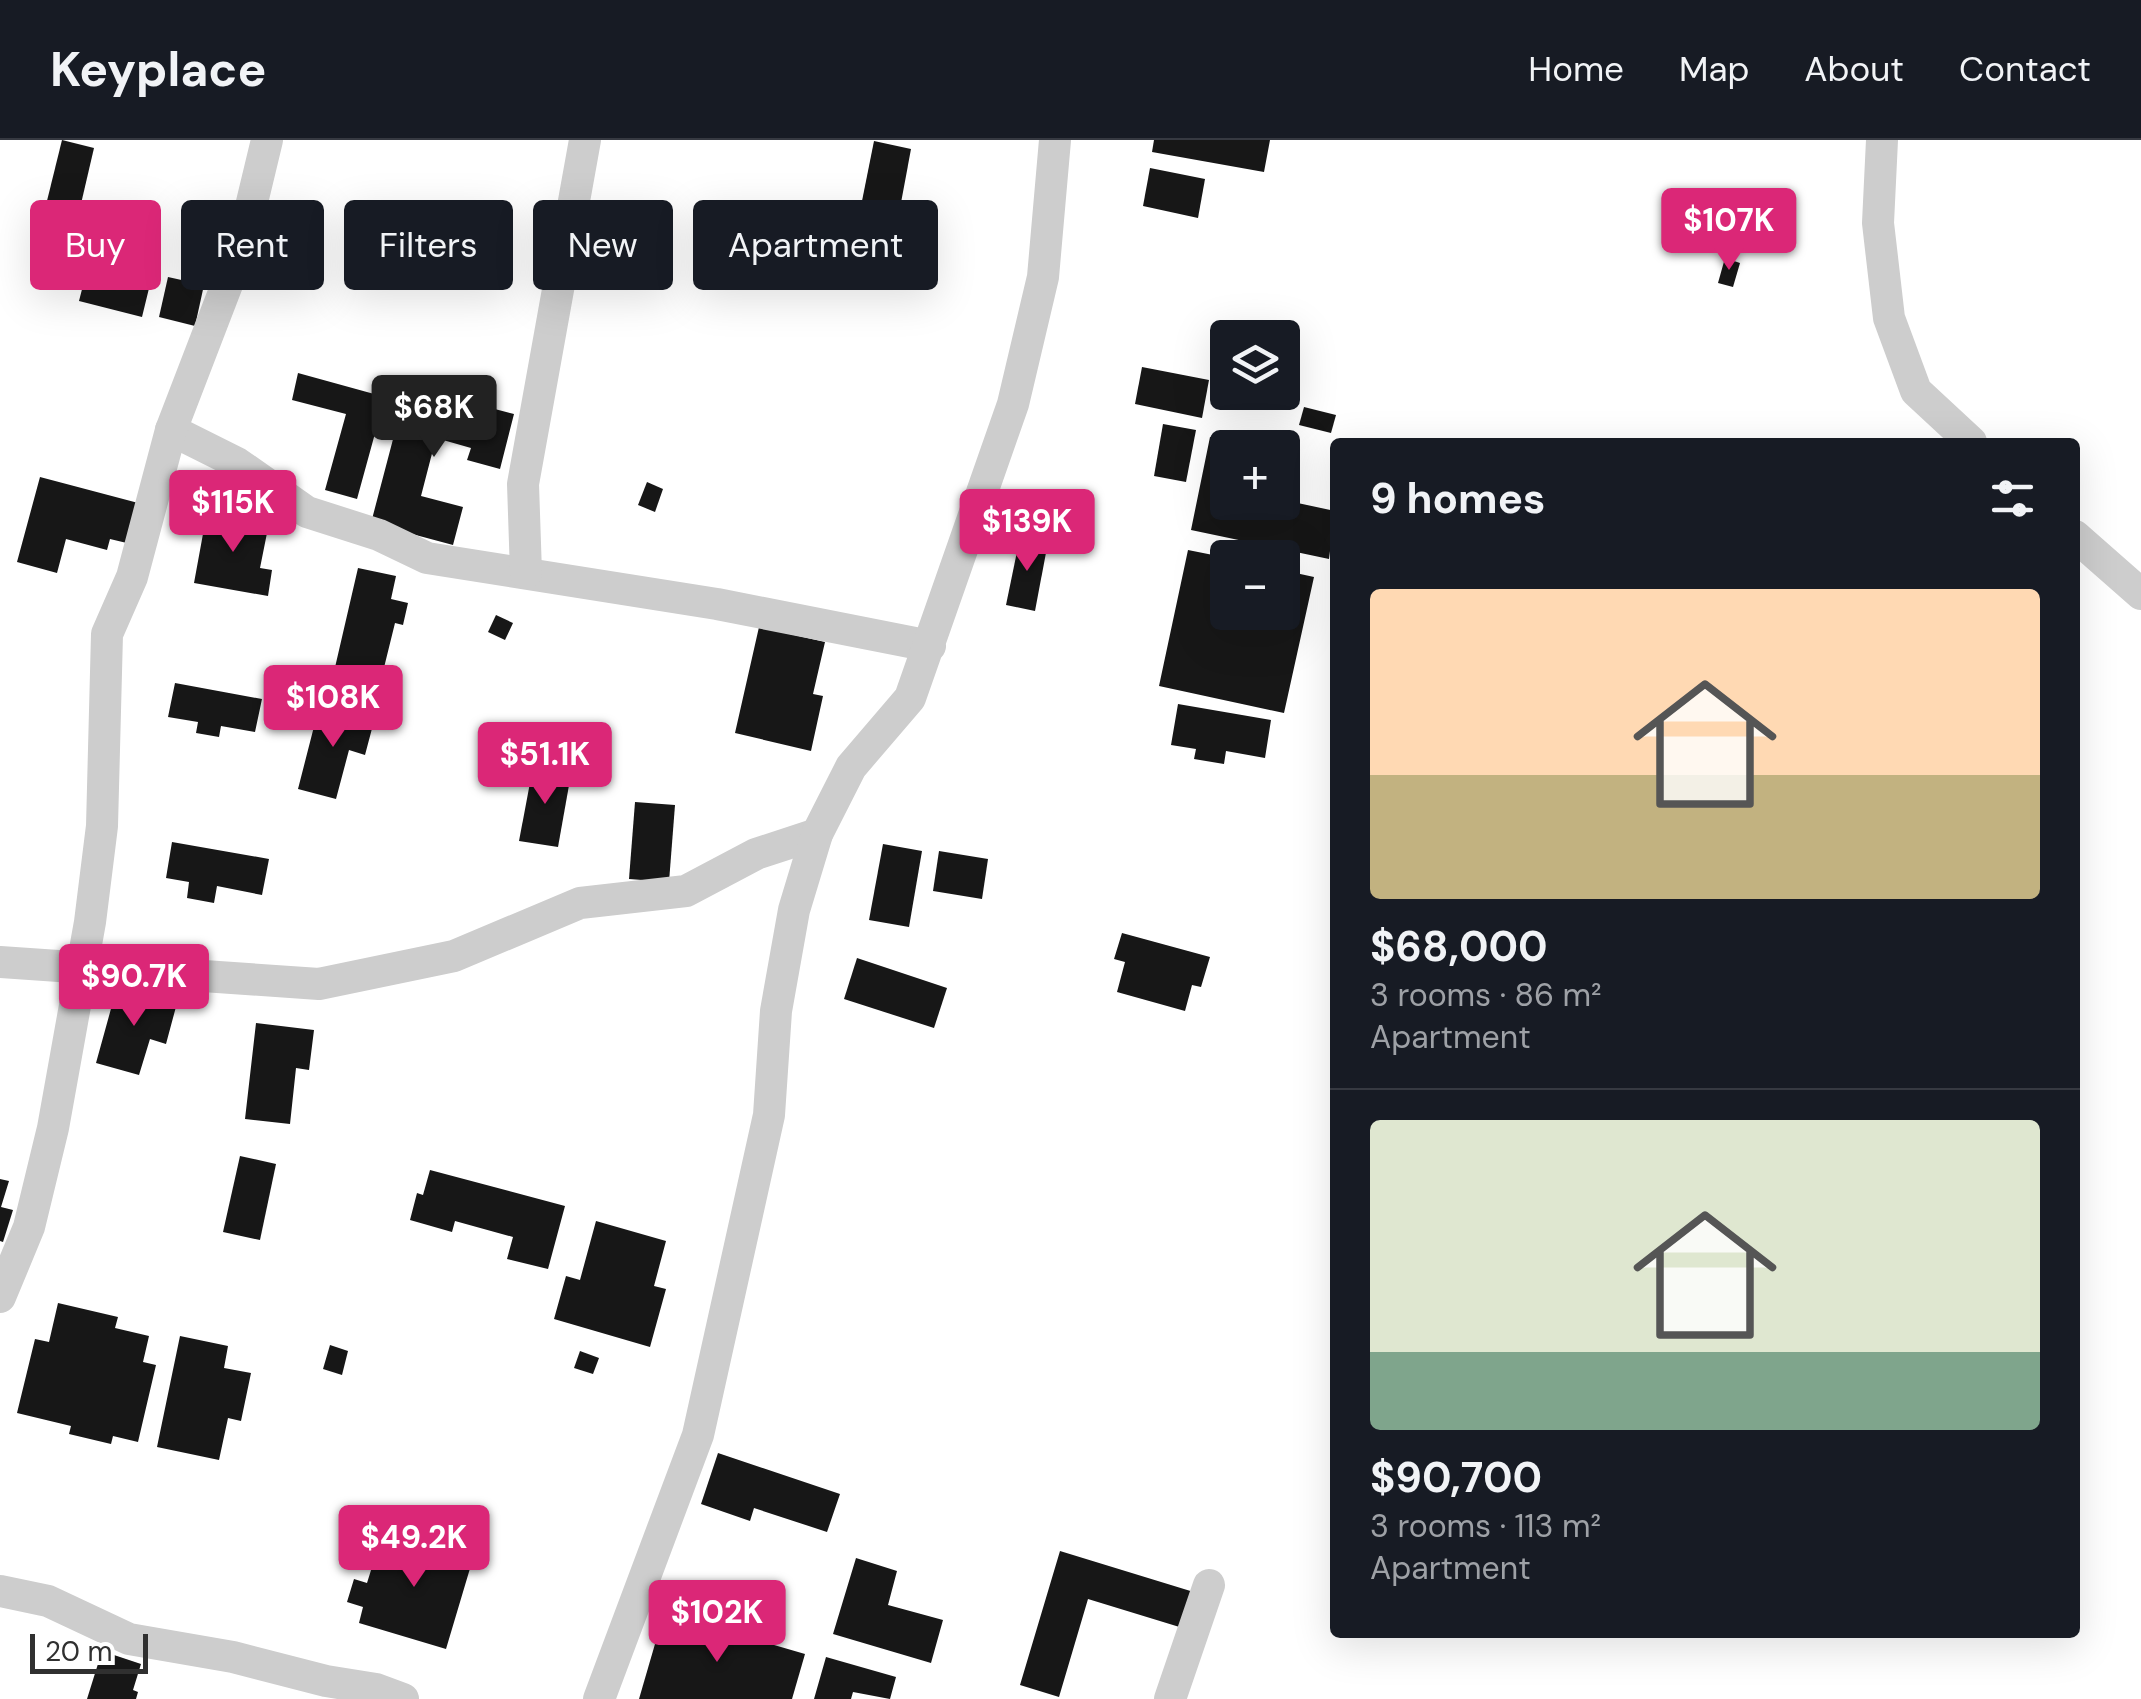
<!DOCTYPE html>
<html lang="en">
<head>
<meta charset="utf-8">
<style>
  :root { --surface:#171b24; --page:#20242c; --text:#f1f3f6; --muted:#9ea1a6; --line:#363941; --accent:#db2777 }
  body { margin:0; font-family:"DM Sans",sans-serif; background:var(--page); color:var(--text); height:100vh; display:flex; flex-direction:column; font-size:38px; white-space:nowrap }
  * { box-sizing:border-box; margin:0 }
  p { font-size:32px; color:var(--muted) }
  .icon { flex:none; width:55px; height:55px; fill:none; stroke:currentColor; stroke-width:2; stroke-linecap:round; stroke-linejoin:round }
  .map { position:relative; flex:1; overflow:hidden }
  .panel { position:absolute; left:1330px; top:298px; width:750px; height:1200px; display:flex; flex-direction:column; background:var(--surface); border-radius:10px; box-shadow:0 10px 40px #0002 }
  .panel>* { flex:none }
  .top-card { position:absolute; left:30px; top:60px; width:950px; height:90px; display:flex; gap:20px }
  .buttons { position:absolute; left:1210px; top:180px; display:grid; gap:20px }
  .buttons a { display:grid; place-items:center; width:90px; height:90px; border-radius:10px; background:var(--surface); box-shadow:0 10px 40px #0002; font-size:50px }
  .scale { position:absolute; left:30px; bottom:25px; width:118px; box-sizing:border-box; padding-left:10px; border:5px solid #303030; border-top:0; font-size:28px; line-height:35px; white-space:nowrap; color:#303030; -webkit-text-stroke:8px #fff; paint-order:stroke }
  .price { position:absolute; translate:-50% -85px; padding:0 22px; border-radius:10px; background:var(--accent); color:#fff; font-size:32px; line-height:65px; filter:drop-shadow(0 2px 5px #0008) }
  .price::after { content:''; position:absolute; left:50%; top:60px; width:30px; height:22px; margin-left:-15px; background:inherit; clip-path:polygon(0 0,100% 0,50% 100%) }
  .price.selected { background:#222; color:#fff }
  ul { padding:0; list-style:none }
  li { display:grid; align-content:center; gap:20px; height:530px; padding:0 40px }
  li+li { border-top:2px solid var(--line) }
  li span { display:grid; place-items:center; height:310px; border-radius:10px; color:#555 }
  li>.icon { margin-inline-start:auto }
  span .icon { width:180px; height:180px; fill:#fffc; stroke-width:1 }
  li b { font-size:42px }
  h2 { display:flex; justify-content:space-between; align-items:center; height:120px; padding:0 40px; font-size:42px }
  .tag { padding:0 35px; border-radius:10px; background:var(--surface); box-shadow:0 10px 40px #0002; font-size:35px; line-height:90px }
  .tag.selected { background:var(--accent); color:#fff }
  header { display:flex; align-items:center; gap:60px; box-sizing:border-box; height:140px; padding:0 50px; background:var(--surface); border-bottom:2px solid var(--line) }
  header strong { font-size:48px }
  nav { display:flex; gap:55px; margin-inline-start:auto; font-size:35px }
  .map>svg:first-child { display:block }
  .building { fill:#171717 }
  .lines { fill:none; stroke-linecap:round; stroke-linejoin:round }
  .minor { stroke:#cdcdcd; stroke-width:32 }
</style>
</head>
<body>
<header>
<strong>Keyplace</strong>
<nav><a>Home</a><a>Map</a><a>About</a><a>Contact</a></nav>
</header>
<div class="map">
<svg width="2141" height="1559" viewBox="0 0 2141 1559">
  <rect width="100%" height="100%" fill="#fff"/>
  <g class="building">
    <polygon points="62,0 94,8 77,81 44,73"/>
    <polygon points="1154,0 1270,0 1264,32 1152,12"/>
    <polygon points="874,1 911,9 898,79 860,71"/>
    <polygon points="1150,28 1205,39 1198,78 1143,66"/>
    <polygon points="105,60 145,71 130,130 152,136 142,177 79,161"/>
    <polygon points="1725,118 1740,123 1733,147 1718,143"/>
    <polygon points="168,137 204,145 195,186 159,177"/>
    <polygon points="1142,227 1209,240 1202,278 1135,264"/>
    <polygon points="298,233 385,257 357,359 325,350 346,274 292,260"/>
    <polygon points="407,246 514,274 500,329 467,320 471,308 436,298 421,356 463,367 453,405 371,383"/>
    <polygon points="1304,267 1336,275 1331,293 1299,285"/>
    <polygon points="1163,284 1196,290 1186,342 1154,336"/>
    <polygon points="1210,297 1256,306 1228,308 1228,362 1246,362 1244,370 1289,379 1293,362 1335,371 1329,419 1191,390"/>
    <polygon points="40,337 142,364 131,404 110,399 107,410 66,399 57,433 17,422"/>
    <polygon points="647,342 663,349 655,372 638,365"/>
    <polygon points="207,372 269,383 260,428 272,430 268,456 194,443"/>
    <polygon points="1020,397 1048,402 1035,471 1006,465"/>
    <polygon points="1188,410 1228,418 1228,472 1282,472 1282,430 1314,437 1284,573 1159,546"/>
    <polygon points="358,428 396,436 391,459 408,463 403,485 395,483 376,560 330,549"/>
    <polygon points="496,475 513,483 505,500 488,492"/>
    <polygon points="759,487 825,502 813,554 823,556 811,611 735,593"/>
    <polygon points="175,543 262,559 255,592 221,586 219,597 196,593 198,582 168,577"/>
    <polygon points="1178,564 1271,580 1265,618 1226,611 1224,624 1194,619 1196,609 1171,605"/>
    <polygon points="319,567 374,581 365,615 349,610 336,659 298,649"/>
    <polygon points="533,627 571,634 558,707 519,701"/>
    <polygon points="635,662 675,665 669,742 629,739"/>
    <polygon points="172,702 269,719 262,755 217,746 214,763 187,758 189,742 166,738"/>
    <polygon points="883,704 922,711 909,787 869,780"/>
    <polygon points="939,711 988,719 982,759 933,751"/>
    <polygon points="1122,793 1210,817 1201,847 1192,845 1185,871 1117,852 1125,822 1114,819"/>
    <polygon points="857,818 947,848 934,888 844,859"/>
    <polygon points="117,847 177,863 166,904 150,899 139,935 96,923"/>
    <polygon points="256,883 314,890 309,930 296,928 290,984 245,979"/>
    <polygon points="240,1016 276,1024 260,1100 223,1092"/>
    <polygon points="430,1030 565,1066 548,1129 507,1119 513,1097 455,1081 452,1092 410,1080 417,1053 423,1055"/>
    <polygon points="0,1039 9,1041 1,1067 13,1070 3,1102 0,1101"/>
    <polygon points="596,1081 666,1101 654,1146 666,1149 650,1207 554,1179 566,1136 580,1140"/>
    <polygon points="58,1163 118,1177 115,1188 149,1196 143,1222 156,1225 138,1302 113,1296 111,1304 69,1294 71,1286 17,1273 35,1199 49,1202"/>
    <polygon points="180,1196 228,1206 224,1228 251,1233 241,1281 228,1278 219,1320 157,1307"/>
    <polygon points="330,1205 348,1211 342,1235 323,1229"/>
    <polygon points="580,1211 599,1218 593,1234 574,1228"/>
    <polygon points="718,1313 840,1354 827,1392 754,1368 750,1381 701,1364"/>
    <polygon points="396,1391 474,1415 446,1509 359,1483 363,1467 347,1462 354,1439 367,1443 377,1411 389,1415"/>
    <polygon points="1060,1411 1197,1453 1186,1489 1088,1459 1059,1557 1020,1545"/>
    <polygon points="856,1418 897,1431 888,1465 943,1480 931,1523 833,1494"/>
    <polygon points="664,1473 805,1514 792,1559 639,1559"/>
    <polygon points="102,1511 141,1524 133,1550 138,1552 136,1559 87,1559"/>
    <polygon points="826,1517 896,1537 890,1559 853,1552 851,1559 814,1559"/>
  </g>
  <g class="lines">
    <g class="minor">
      <polyline points="1882,0 1878,83 1889,178 1916,251 1971,302"/>
      <polyline points="171,290 237,323 307,372 379,395 427,418 717,464 930,506"/>
      <polyline points="2075,396 2141,454"/>
      <polyline points="526,433 523,344 585,0"/>
      <polyline points="0,822 319,844 454,816 580,763 686,751 756,714 817,694"/>
      <polyline points="0,1157 29,1087 53,988 90,782 102,686 107,494 132,437 171,290 241,108 267,0"/>
      <polyline points="0,1451 48,1461 129,1499 233,1517 326,1541 376,1549 403,1559"/>
      <polyline points="599,1559 698,1295 769,975 776,871 794,770 817,694 851,627 910,558 1013,264 1043,137 1055,0"/>
      <polyline points="1170,1559 1209,1445"/>
    </g>
  </g>
</svg>
<div class="buttons">
<a><svg class="icon" aria-label="layers" viewBox="0 0 24 24"><path d="M12 4l9 5-9 5-9-5zM3 14l9 5 9-5"/></svg></a>
<a>+</a>
<a>−</a>
</div>
<div class="scale">20 m</div>
<b class="price" style="left:1729px;top:133px">$107K</b>
<b class="price selected" style="left:434px;top:320px">$68K</b>
<b class="price" style="left:233px;top:415px">$115K</b>
<b class="price" style="left:1027px;top:434px">$139K</b>
<b class="price" style="left:333px;top:610px">$108K</b>
<b class="price" style="left:545px;top:667px">$51.1K</b>
<b class="price" style="left:134px;top:889px">$90.7K</b>
<b class="price" style="left:414px;top:1450px">$49.2K</b>
<b class="price" style="left:717px;top:1525px">$102K</b>
<div class="top-card">
<a class="tag selected">Buy</a>
<a class="tag">Rent</a>
<a class="tag">Filters</a>
<a class="tag">New</a>
<a class="tag">Apartment</a>
</div>
<section class="panel">
<h2>9 homes<svg class="icon" aria-label="filters" viewBox="0 0 24 24"><path d="M4 7h16M4 17h16"/><circle cx="9" cy="7" r="2"/><circle cx="15" cy="17" r="2"/></svg></h2>
<ul>
<li><span style="background:linear-gradient(#ffd9b3 60%,#c2b280 0)"><svg class="icon" aria-label="home" viewBox="0 0 24 24"><path d="M3 11l9-7 9 7M6 9v11h12V9"/></svg></span><div><b>$68,000</b><p>3 rooms · 86 m²</p><p>Apartment</p></div></li>
<li><span style="background:linear-gradient(#dfe7d0 75%,#7fa58c 0)"><svg class="icon" aria-label="home" viewBox="0 0 24 24"><path d="M3 11l9-7 9 7M6 9v11h12V9"/></svg></span><div><b>$90,700</b><p>3 rooms · 113 m²</p><p>Apartment</p></div></li>
</ul>
</section>
</div>
</body>
</html>
